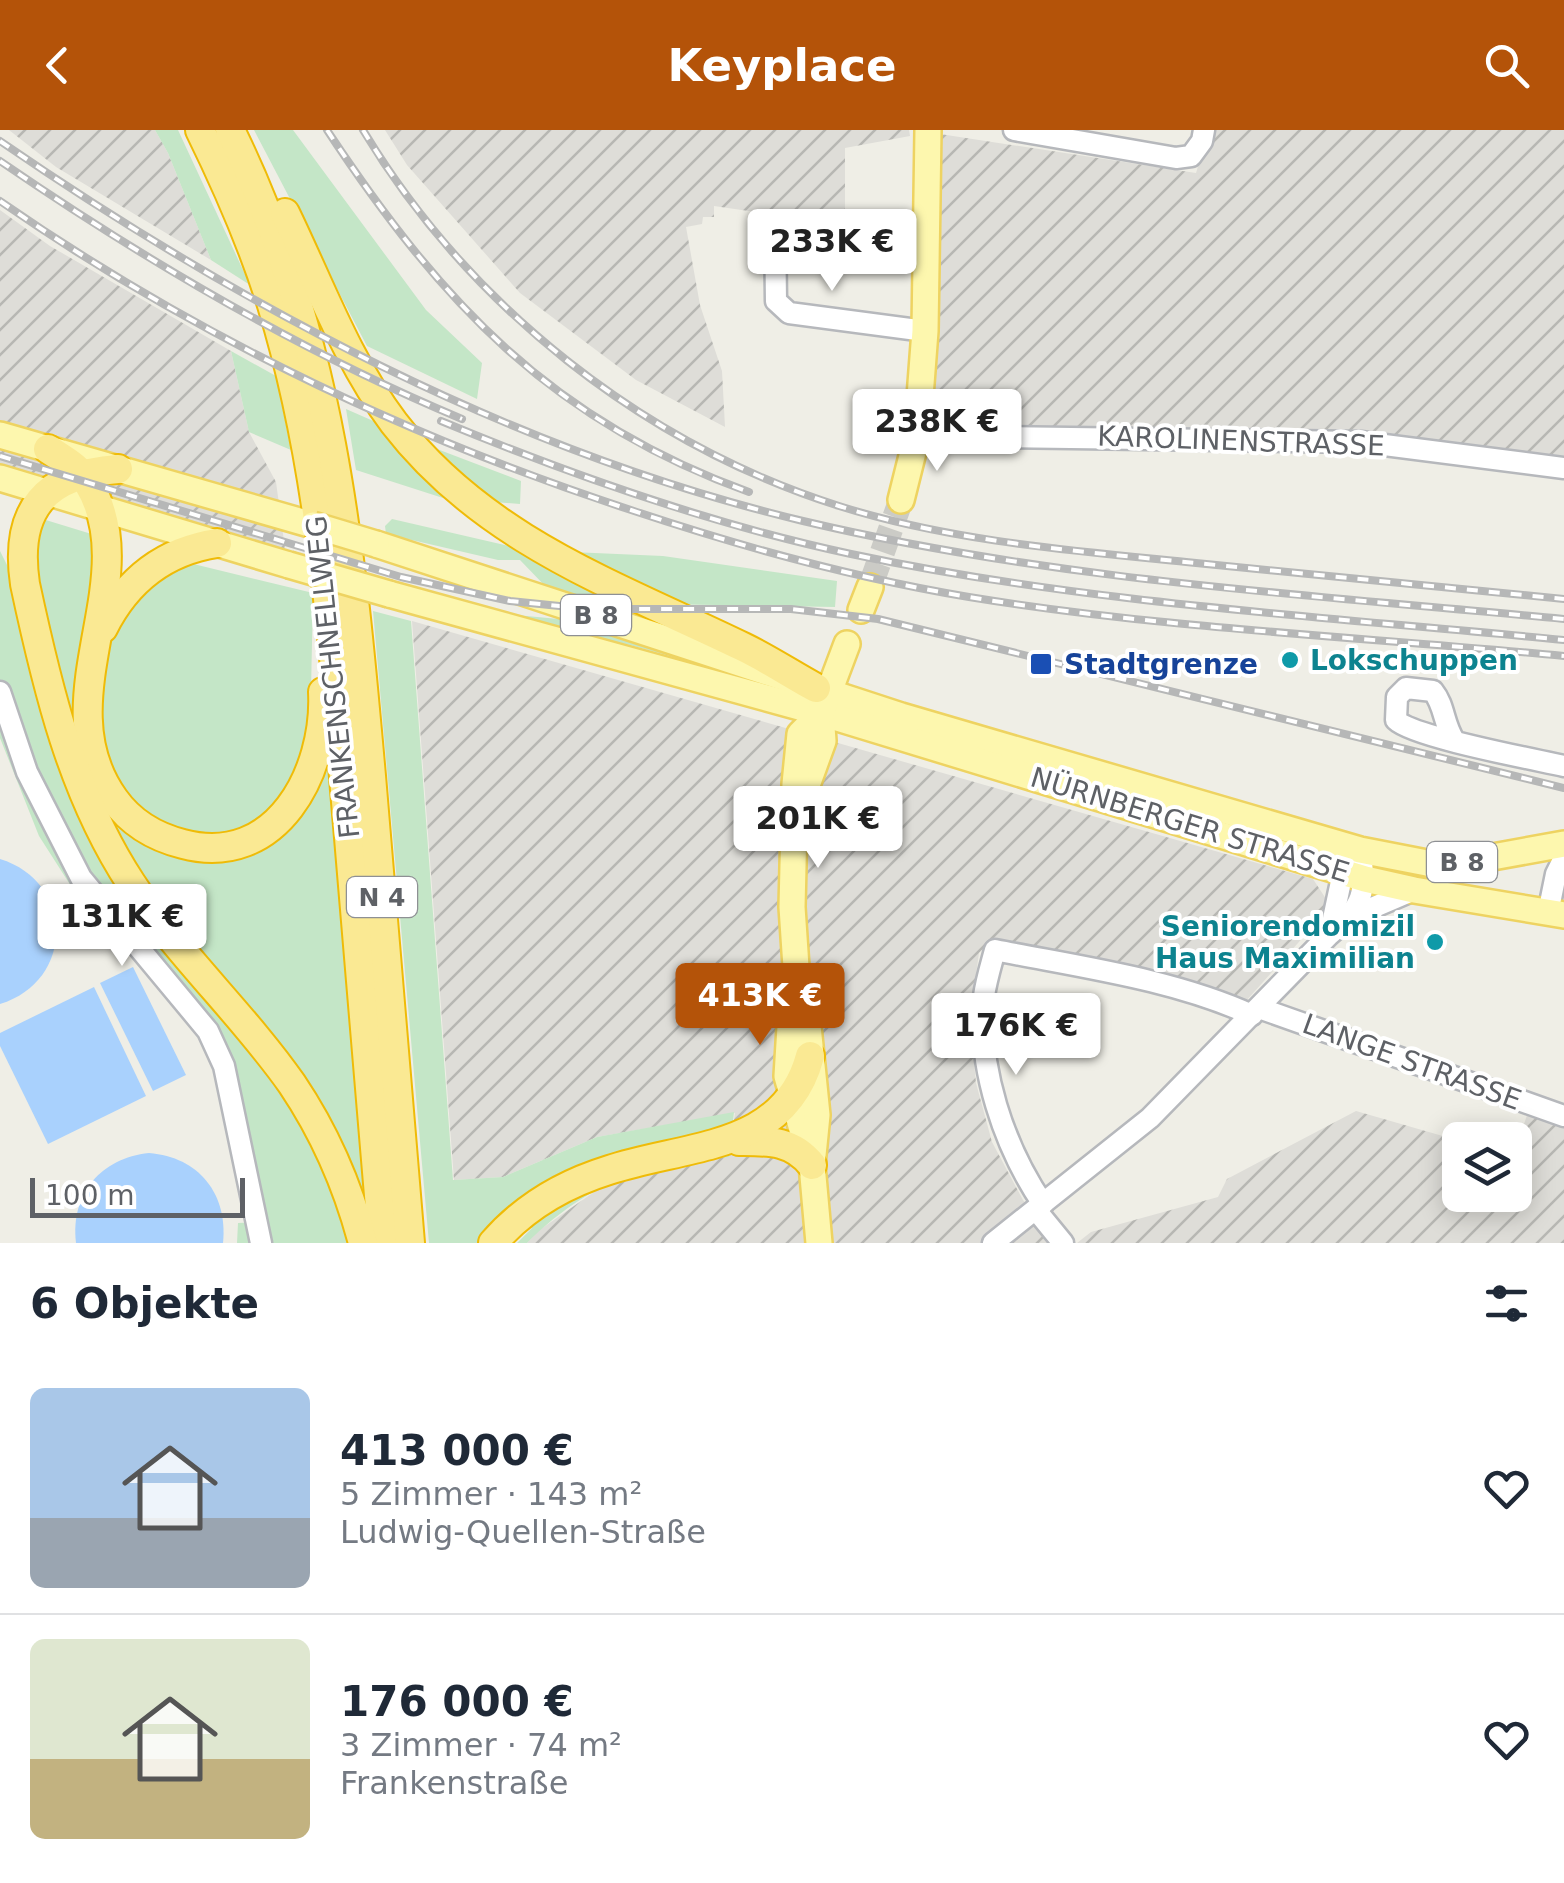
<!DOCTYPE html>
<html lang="de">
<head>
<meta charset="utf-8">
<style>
  :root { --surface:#fff; --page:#f6f6f7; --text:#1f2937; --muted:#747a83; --line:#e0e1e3; --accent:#b45309 }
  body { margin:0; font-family:"DejaVu Sans",sans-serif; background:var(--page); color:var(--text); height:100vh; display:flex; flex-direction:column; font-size:38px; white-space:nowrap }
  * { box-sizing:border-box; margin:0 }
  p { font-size:32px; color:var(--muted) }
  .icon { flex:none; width:55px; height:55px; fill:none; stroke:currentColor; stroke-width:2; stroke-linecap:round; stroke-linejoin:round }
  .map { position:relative; height:1113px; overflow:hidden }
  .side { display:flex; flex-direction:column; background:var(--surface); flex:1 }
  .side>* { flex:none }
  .tools { position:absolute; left:1442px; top:992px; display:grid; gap:20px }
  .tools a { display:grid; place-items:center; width:90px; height:90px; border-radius:15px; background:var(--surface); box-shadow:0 5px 25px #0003; font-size:50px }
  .scale { position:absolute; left:30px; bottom:25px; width:215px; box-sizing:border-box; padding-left:10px; border:5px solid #5e6166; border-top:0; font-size:28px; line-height:35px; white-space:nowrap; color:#5e6166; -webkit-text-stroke:8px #fff; paint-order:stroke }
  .price { position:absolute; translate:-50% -85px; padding:0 22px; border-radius:10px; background:#fff; color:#222; font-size:32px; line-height:65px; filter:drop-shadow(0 2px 5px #0008) }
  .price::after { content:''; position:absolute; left:50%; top:60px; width:30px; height:22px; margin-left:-15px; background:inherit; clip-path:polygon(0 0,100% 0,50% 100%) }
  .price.active { background:var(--accent); color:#fff }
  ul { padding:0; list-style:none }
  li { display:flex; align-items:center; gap:30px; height:250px; padding:0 30px }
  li+li { border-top:2px solid var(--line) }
  li span { display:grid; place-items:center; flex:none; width:280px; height:200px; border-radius:15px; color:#555 }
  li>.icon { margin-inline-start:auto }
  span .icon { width:120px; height:120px; fill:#fffc; stroke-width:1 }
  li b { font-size:42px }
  h2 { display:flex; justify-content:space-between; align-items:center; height:120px; padding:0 30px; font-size:42px }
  header { display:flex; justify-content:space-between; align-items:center; height:130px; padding:0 30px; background:var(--accent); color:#fff; font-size:45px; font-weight:600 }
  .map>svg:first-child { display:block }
  .industrial { fill:url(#industrial-furrows) }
  .green { fill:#c4e6c7 }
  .water { fill:#a9d1fd }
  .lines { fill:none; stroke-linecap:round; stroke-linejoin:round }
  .major-tunnel { stroke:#cbcbc6; stroke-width:25; stroke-dasharray:25 12; stroke-linecap:butt }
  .minor-casing { stroke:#b6b8bc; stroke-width:25 }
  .major-casing { stroke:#eed361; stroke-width:30 }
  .highway-casing { stroke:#efbb07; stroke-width:32 }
  .minor { stroke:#fff; stroke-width:20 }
  .major { stroke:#fdf7ae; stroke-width:25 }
  .highway { stroke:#fae993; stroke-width:28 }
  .rail-casing { stroke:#b6b7b7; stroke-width:8 }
  .rail { stroke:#fff; stroke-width:4; stroke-dasharray:11; stroke-linecap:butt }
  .major-bridge-casing { stroke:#eed361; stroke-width:30; stroke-linecap:butt }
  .major-bridge { stroke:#fdf7ae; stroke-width:25 }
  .culture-dot { fill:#0f9aa8; stroke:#fff; stroke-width:4 }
  .transit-dot { fill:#1a4fb4; stroke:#fff; stroke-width:4 }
  .labels { text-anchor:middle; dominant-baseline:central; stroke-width:8; stroke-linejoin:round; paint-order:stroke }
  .shield { fill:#fff; stroke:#8e9094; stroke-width:2.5 }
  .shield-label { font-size:25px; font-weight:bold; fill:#5e6166 }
  .street-label { font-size:28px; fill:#5e6166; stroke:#fff }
  .culture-label { font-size:28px; font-weight:bold; fill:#0d838f; stroke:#fff; text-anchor:start }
  .transit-label { font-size:28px; font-weight:bold; fill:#164399; stroke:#fff; text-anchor:start }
</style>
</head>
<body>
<header><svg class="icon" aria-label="back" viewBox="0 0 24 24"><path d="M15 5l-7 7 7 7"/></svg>Keyplace<svg class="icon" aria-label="search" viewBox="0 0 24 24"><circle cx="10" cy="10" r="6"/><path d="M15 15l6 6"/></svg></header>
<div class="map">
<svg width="1564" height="1113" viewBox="0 0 1564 1113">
  <defs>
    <pattern id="industrial-furrows" width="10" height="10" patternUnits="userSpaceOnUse" patternTransform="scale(2.5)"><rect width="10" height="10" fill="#deddd8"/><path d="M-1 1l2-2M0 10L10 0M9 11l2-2" fill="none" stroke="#b7b7b3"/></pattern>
  </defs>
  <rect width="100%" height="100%" fill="#efeee6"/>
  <g class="industrial">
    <polygon points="9,0 155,0 168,23 211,130 56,37"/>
    <polygon points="385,0 909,0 910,6 845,18 845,89 784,82 782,86 714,76 714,87 703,87 702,94 686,97 700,175 722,241 725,297 636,250 520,163 407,35"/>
    <polygon points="1209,0 1564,0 1564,347 1360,319 927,309 940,4 1196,43"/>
    <polygon points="0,80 50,116 231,221 249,302 276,352 286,426 0,341"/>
    <polygon points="412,491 1313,749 1328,772 1324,784 1246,871 992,810 979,823 970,888 976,953 992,1012 1023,1070 1056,1113 527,1113 538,1101 607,1053 648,1038 729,1026 735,983 597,1007 503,1047 454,1050"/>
    <polygon points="1356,981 1460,1011 1460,1065 1515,1065 1515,1021 1527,985 1564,998 1564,1113 1077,1113 1091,1102 1218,1067 1227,1049"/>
  </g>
  <g class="green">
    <polygon points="155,0 178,0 250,155 211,130 168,23"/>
    <polygon points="254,0 293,0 426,180 482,233 477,269 367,216"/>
    <polygon points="231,221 276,246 291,320 249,302"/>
    <polygon points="346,279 437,319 521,351 520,374 443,368 356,340"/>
    <polygon points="36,387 98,406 84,521 121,684 246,716 327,604 365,1063 361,1063 159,778 85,647 35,461"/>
    <polygon points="392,389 526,420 663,426 837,451 835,477 585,473 547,458 520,430 498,430 386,404 385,396"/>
    <polygon points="0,421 13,447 66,637 303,987 340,1062 347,1113 237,1113 238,1093 263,1092 230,944 103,766 85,778 39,706 0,608"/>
    <polygon points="177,430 313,463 310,610 281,669 252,697 199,708 149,690 119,657 103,620 97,542 121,481"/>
    <path d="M 373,481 L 411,491 L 453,1050 L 503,1047 L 597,1007 L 734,982 L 729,1027 C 702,1030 675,1032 649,1038 C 606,1049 558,1081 527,1113 L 517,1113 L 532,1098 L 511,1084 L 482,1113 L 429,1113 Z"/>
    <polygon points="495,483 601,493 791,560 630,515"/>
  </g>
  <g class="water">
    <path d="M 0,729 C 75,752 75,851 0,874 Z"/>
    <polygon points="133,837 186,945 153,961 100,853"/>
    <polygon points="94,857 146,966 48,1014 0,916 0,903"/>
    <path d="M 149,1023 C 199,1027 228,1064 223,1113 L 76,1113 C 70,1064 101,1028 149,1023 Z"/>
  </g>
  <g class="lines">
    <polyline class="major-tunnel" points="870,457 901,370"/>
    <g class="minor-casing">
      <g id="minor">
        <polyline points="1014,0 1176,28 1191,26 1202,11 1204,0"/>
        <polyline points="775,93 776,171 789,183 925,201"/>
        <polyline points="917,306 1361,312 1564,338"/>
        <polyline points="0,562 27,642 81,748 208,901 224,936 261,1113"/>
        <path d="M 1454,610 C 1443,593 1445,576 1433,561 L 1406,558 L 1397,567 L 1396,590 C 1413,607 1533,629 1564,636"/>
        <polyline points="1548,783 1556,744 1564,728"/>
        <polyline points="1351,787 1414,760"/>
        <polyline points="1330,803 1343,742 1351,732"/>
        <polyline points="1259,878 1564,986"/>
        <path d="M 1043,1074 C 1004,1017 977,937 984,866 C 986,851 991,835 995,820 C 1080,837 1173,849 1252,885"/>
        <polyline points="1036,1080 1063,1113"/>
        <path d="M 993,1113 L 1150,988 L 1329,805 C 1362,778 1368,762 1360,720"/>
      </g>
    </g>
    <g class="major-casing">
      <g id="major">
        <polyline points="0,305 313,395"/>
        <polyline points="0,348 289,435"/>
        <polyline points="901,370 917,306 925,201 928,0"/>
        <polyline points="376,414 901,586 1360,720 1432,734 1476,730 1564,714"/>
        <polyline points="389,464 821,583 1365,749 1414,760 1564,785"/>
        <polyline points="861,480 870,457"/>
        <polyline points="802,669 823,611 821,583"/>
        <polyline points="798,867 790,897 787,946 812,1035 819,1113"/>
        <polyline points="812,1035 817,985 808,896 798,867 792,777 795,654 800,604 821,583 847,514"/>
      </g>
    </g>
    <g class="highway-casing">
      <g id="highway">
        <path d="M 200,0 C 228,57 253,114 272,175 C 320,332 332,497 345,660 C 358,811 370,962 383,1113"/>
        <path d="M 230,0 C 332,207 351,419 371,646 C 384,801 397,957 410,1113"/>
        <path d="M 285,83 C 319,153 347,231 394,293 C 484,410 615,455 743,517 C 768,529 792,545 816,558"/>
        <path d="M 48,319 C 63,329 79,337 88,353 C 147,450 42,569 114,669 C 131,693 155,707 183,714 C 277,739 327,641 323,562"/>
        <path d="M 118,339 C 45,344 14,380 25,454 C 47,557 72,663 131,753 C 178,825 243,884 292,954 C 325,1003 348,1056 363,1113"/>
        <path d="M 103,498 C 127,450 164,421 217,413"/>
        <path d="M 739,1011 C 769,1011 792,1010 812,1035"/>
        <path d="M 493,1113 C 524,1077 564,1054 609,1040 C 687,1014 785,1021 810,926"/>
      </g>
    </g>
    <use href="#minor" class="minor"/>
    <use href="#major" class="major"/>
    <use href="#highway" class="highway"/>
    <g class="rail-casing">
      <g id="rail">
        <path d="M 327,0 C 440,171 551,291 749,362"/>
        <path d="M 363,0 C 469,176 643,314 839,376 C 953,412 1077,421 1196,433 C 1319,445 1441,457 1564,469"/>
        <path d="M 0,11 C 243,178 514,322 803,391 C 1052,450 1310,465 1564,489"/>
        <path d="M 0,31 C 146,131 299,221 462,289"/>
        <path d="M 0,71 C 195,206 407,307 631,380 C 742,417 854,448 969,467 C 1166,499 1366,507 1564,526"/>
        <path d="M 441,291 C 574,346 710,394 851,424 C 1083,473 1328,487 1564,510"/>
        <polyline points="0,326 401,447 510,471 589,479 791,479 878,489 1564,658"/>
      </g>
    </g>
    <use href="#rail" class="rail"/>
    <g class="major-bridge-casing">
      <g id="major-bridge">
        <polyline points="313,395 376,414"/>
        <polyline points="289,435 389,464"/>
      </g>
    </g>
    <use href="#major-bridge" class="major-bridge"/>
  </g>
  <g class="culture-dot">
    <circle cx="1290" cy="530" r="10"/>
    <circle cx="1435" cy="812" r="10"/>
  </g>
  <rect class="transit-dot" x="1029" y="522" width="24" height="24" rx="5"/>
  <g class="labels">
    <g class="shield">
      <rect x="561" y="465" width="70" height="40" rx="8"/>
      <rect x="1427" y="712" width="70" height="40" rx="8"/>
      <rect x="347" y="747" width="70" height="40" rx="8"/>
    </g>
    <g class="shield-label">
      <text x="596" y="485">B 8</text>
      <text x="1462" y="732">B 8</text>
      <text x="382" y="767">N 4</text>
    </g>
    <g class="street-label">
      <text transform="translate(1241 311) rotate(2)">KAROLINENSTRASSE</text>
      <text transform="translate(333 547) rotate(-96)">FRANKENSCHNELLWEG</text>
      <text transform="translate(1190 695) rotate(17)">NÜRNBERGER STRASSE</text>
      <text transform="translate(1412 932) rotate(20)">LANGE STRASSE</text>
    </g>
    <g class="culture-label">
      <text x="1310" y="530">Lokschuppen</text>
      <text x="1415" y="796" text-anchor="end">Seniorendomizil<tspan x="1415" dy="32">Haus Maximilian</tspan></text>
    </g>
    <g class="transit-label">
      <text x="1064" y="534">Stadtgrenze</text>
    </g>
  </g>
</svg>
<div class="tools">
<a><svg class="icon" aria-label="layers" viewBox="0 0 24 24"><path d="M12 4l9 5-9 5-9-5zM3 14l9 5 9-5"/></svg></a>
</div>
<div class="scale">100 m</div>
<b class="price" style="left:832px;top:164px">233K €</b>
<b class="price" style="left:937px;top:344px">238K €</b>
<b class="price" style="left:818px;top:741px">201K €</b>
<b class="price" style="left:122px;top:839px">131K €</b>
<b class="price active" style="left:760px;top:918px">413K €</b>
<b class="price" style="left:1016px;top:948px">176K €</b>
</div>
<section class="side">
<h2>6 Objekte<svg class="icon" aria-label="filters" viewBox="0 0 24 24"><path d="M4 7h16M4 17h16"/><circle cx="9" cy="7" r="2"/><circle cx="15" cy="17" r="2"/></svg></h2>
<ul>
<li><span style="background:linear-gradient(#a9c7e8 65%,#9aa5b1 0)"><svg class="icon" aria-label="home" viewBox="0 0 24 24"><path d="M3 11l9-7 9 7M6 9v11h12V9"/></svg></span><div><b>413 000 €</b><p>5 Zimmer · 143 m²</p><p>Ludwig-Quellen-Straße</p></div><svg class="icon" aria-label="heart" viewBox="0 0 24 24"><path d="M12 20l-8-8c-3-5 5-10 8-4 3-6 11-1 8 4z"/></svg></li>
<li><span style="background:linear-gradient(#dfe7d0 60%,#c2b280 0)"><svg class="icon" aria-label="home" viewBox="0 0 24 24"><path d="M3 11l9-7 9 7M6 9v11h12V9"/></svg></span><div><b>176 000 €</b><p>3 Zimmer · 74 m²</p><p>Frankenstraße</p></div><svg class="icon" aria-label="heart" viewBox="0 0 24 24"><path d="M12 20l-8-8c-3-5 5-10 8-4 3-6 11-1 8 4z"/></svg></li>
</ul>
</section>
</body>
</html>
